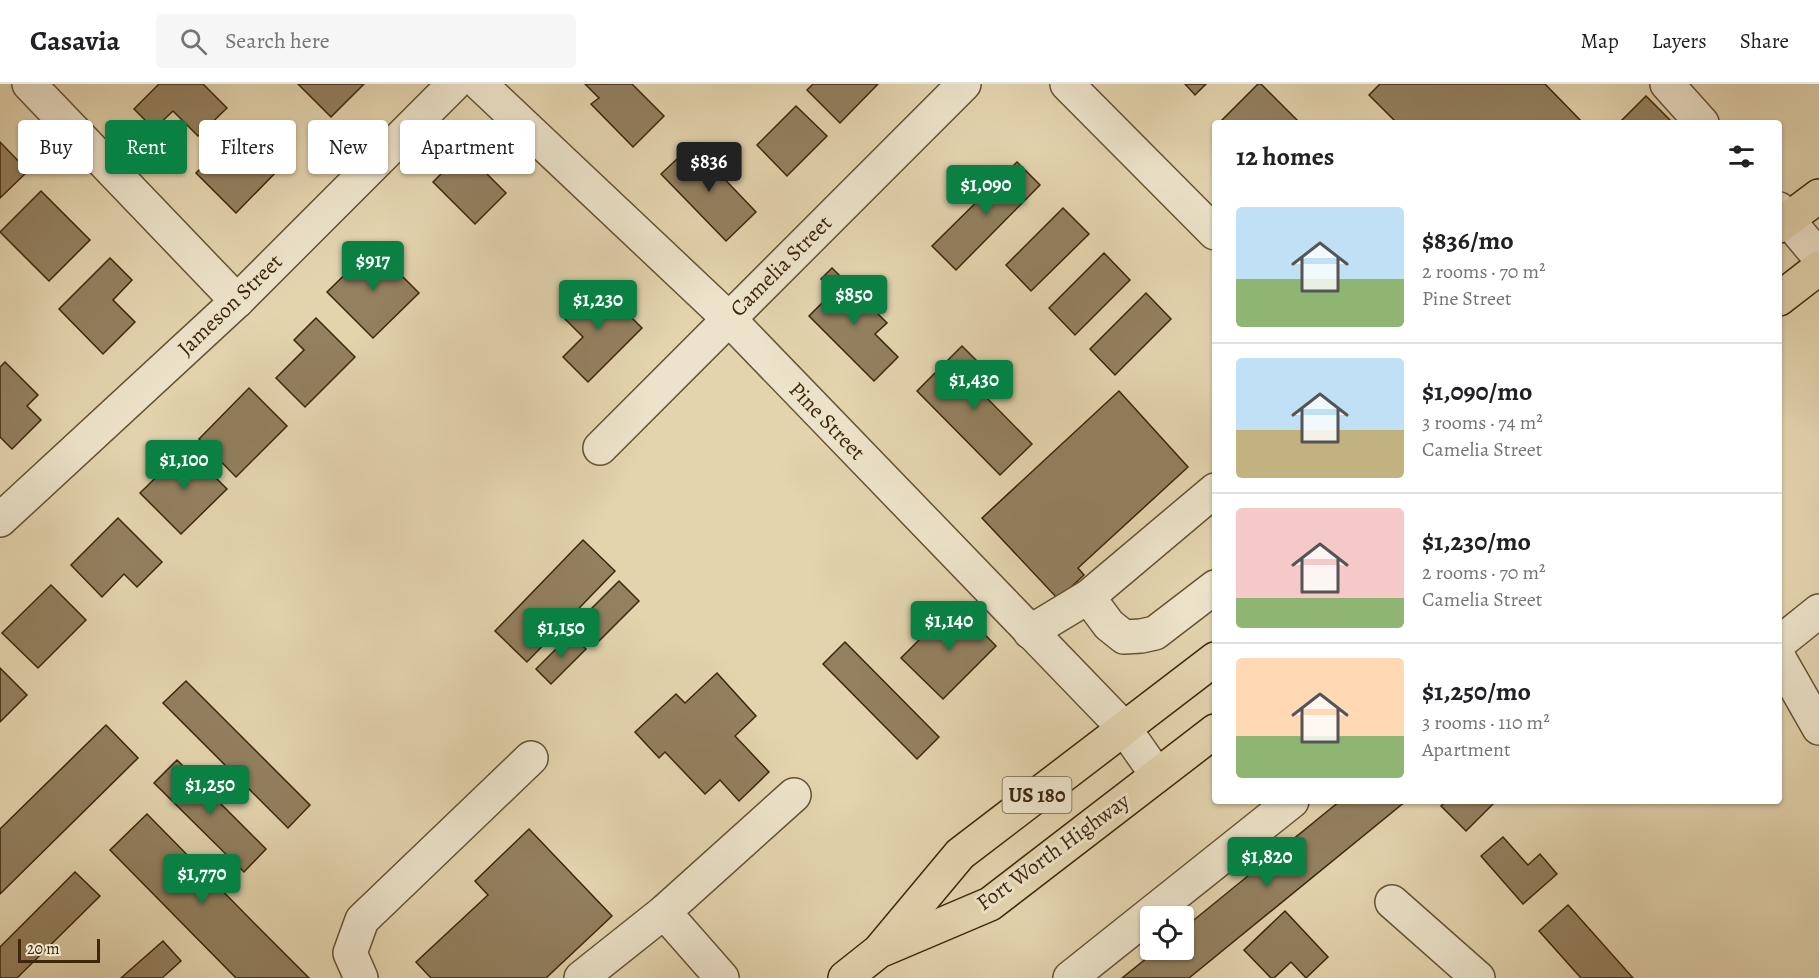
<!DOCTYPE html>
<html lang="en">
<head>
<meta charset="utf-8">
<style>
  :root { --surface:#fff; --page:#f6f6f6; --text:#202124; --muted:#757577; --line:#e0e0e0; --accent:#0b8043 }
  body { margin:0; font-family:Alegreya,serif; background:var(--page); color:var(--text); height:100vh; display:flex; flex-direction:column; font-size:22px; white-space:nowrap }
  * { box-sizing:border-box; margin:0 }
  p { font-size:20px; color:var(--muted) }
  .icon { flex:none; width:33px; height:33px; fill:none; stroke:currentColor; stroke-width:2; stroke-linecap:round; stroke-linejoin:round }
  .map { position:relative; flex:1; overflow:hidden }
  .side { position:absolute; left:1212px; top:36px; width:570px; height:684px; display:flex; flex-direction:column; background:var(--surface); border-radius:6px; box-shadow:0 2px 4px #0004 }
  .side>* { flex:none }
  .banner { position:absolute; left:18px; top:36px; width:570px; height:54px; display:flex; gap:12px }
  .fabs { position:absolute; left:1140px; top:822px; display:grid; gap:12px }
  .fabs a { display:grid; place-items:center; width:54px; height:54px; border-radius:6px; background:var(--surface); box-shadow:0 2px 4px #0004; font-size:30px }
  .scale { position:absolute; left:18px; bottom:15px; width:82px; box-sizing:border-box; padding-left:6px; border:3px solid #3d260a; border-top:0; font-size:16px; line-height:21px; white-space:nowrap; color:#3d260a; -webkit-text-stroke:4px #ede3ca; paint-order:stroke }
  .price { position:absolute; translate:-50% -51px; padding:0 14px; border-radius:6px; background:var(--accent); color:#fff; font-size:20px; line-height:39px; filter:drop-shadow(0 2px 3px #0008) }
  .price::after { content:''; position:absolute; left:50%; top:36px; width:18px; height:14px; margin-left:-9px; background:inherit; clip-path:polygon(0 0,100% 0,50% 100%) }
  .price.on { background:#222; color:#fff }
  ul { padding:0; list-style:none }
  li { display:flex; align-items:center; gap:18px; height:150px; padding:0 24px }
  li+li { border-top:2px solid var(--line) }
  li span { display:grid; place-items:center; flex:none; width:168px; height:120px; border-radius:6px; color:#555 }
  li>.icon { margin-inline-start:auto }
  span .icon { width:72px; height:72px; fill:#fffc; stroke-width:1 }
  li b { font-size:26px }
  h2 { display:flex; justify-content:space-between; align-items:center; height:72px; padding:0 24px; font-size:26px }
  .pill { padding:0 21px; border-radius:6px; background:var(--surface); box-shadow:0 2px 4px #0004; font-size:21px; line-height:54px }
  .pill.on { background:var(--accent); color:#fff }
  header { display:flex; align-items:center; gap:36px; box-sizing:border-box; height:84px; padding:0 30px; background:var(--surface); border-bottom:2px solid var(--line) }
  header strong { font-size:28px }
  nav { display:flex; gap:33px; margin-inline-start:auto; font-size:21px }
  .search { width:420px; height:54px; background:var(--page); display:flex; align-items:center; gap:15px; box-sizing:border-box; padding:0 21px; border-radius:6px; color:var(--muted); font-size:22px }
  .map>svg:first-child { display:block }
  .building { fill:#93805f; stroke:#3d260a; stroke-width:1.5 }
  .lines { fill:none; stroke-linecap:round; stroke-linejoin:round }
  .minor-casing { stroke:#665233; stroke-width:36 }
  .major-casing { stroke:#3d260a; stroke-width:36 }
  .minor { stroke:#ede3ca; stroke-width:33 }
  .major { stroke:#e3d4ae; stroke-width:33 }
  .labels { text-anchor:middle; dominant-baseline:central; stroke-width:6; stroke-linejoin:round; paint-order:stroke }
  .shield { fill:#ede3ca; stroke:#725f44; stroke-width:1.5 }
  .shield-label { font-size:21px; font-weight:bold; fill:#3d260a }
  .street-label { font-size:22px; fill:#3d260a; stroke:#ede3ca }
</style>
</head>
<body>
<header>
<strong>Casavia</strong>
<div class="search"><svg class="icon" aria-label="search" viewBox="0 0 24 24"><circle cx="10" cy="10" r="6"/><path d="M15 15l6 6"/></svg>Search here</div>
<nav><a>Map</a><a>Layers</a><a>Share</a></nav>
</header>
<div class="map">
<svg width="1819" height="894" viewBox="0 0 1819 894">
  <rect width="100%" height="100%" fill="#e3d4ae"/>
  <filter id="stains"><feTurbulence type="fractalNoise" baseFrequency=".00333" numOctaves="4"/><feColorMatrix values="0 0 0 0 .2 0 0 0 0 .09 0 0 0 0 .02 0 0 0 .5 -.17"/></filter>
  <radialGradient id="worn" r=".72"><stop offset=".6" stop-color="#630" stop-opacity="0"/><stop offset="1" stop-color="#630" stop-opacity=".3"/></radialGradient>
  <g class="building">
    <polygon points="159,0 203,0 227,24 198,52 173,27 154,45 134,25"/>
    <polygon points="298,0 364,0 331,33"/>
    <polygon points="585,0 632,0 664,32 633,63 591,20 599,14"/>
    <polygon points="813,0 878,0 840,39 807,6"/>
    <polygon points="1185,0 1206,0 1195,11"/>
    <polygon points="1258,0 1261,0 1300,39 1219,39"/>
    <polygon points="1380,0 1545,0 1583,39 1397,39 1369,11"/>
    <polygon points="1646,12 1673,39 1619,39"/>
    <polygon points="796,22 827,52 787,92 757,61"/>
    <polygon points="239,46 279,85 236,129 196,89"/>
    <polygon points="0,58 28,87 0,114"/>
    <polygon points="692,61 756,128 726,157 661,90"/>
    <polygon points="464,67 506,109 475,140 433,98"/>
    <polygon points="1017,78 1040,101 956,186 932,162"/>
    <polygon points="41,107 90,156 49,197 0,148"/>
    <polygon points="1063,124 1089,150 1031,207 1006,181"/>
    <polygon points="373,163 419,209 373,254 327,208"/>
    <polygon points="1104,169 1130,196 1075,251 1049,224"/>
    <polygon points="110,174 132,196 113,216 135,238 103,270 59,225"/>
    <polygon points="832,184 887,239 875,250 898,273 874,297 809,232 834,207 821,195"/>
    <polygon points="595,197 642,244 588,298 563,273 583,253 561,231"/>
    <polygon points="1146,209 1171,235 1115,291 1090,265"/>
    <polygon points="316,234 355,273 305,323 276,294 304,266 294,256"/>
    <polygon points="962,262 993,293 980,307 1032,360 1000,391 917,307"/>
    <polygon points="5,278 38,311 27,322 41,336 12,365 0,353 0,283"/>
    <polygon points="249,304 287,342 236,393 199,355"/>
    <polygon points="1119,307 1188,383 1078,484 1084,491 1058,515 982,434"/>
    <polygon points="186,364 227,405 181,450 140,409"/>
    <polygon points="118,434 162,478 137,503 124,490 102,513 71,481"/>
    <polygon points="583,456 615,487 527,578 495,547"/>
    <polygon points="619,497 639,517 599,557 579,537"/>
    <polygon points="51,501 86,536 38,584 2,549"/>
    <polygon points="955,520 996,562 943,615 901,574"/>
    <polygon points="571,550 586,565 551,600 536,585"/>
    <polygon points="845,558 939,653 917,675 823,580"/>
    <polygon points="0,584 27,611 0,638"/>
    <polygon points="717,589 756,632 735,652 769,688 739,717 720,696 705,710 665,668 659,674 635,648 676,610 685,619"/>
    <polygon points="186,597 310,721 288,744 163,619"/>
    <polygon points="106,641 138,674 0,810 0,745"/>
    <polygon points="177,676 266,765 244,788 154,699"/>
    <polygon points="1340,717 1406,717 1189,894 1122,894 1157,866 1184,866 1184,844"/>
    <polygon points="1446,717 1496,717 1466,747 1441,722"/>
    <polygon points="147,730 256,841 309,894 236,894 110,766"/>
    <polygon points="529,745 612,832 546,894 431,894 416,878 488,811 475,797"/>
    <polygon points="1503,753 1528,781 1540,770 1557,790 1523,820 1481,772"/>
    <polygon points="75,788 100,812 17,894 0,894 0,863"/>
    <polygon points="1568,821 1633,894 1581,894 1539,847"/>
    <polygon points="1285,827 1328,873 1306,894 1291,878 1274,894 1271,894 1244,866"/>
    <polygon points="163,857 181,877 162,894 121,894"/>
  </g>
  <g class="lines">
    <g class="minor-casing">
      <g id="minor">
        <polyline points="29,0 237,217"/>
        <polyline points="480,0 729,235 1124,644 1157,691"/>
        <polyline points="1067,0 1215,149"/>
        <polyline points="1667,0 1702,39"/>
        <polyline points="1779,125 1819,173"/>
        <polyline points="600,364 964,0"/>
        <polyline points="0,436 237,217 454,0"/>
        <polyline points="1088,513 1109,541 1124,553 1141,552 1155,549 1215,503"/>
        <polyline points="1030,548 1088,513 1215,406"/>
        <polyline points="1779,559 1819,527"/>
        <polyline points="1779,574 1819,644"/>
        <polyline points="1392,818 1478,894"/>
        <polyline points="664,828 794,711"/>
        <polyline points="361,894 350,869 362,836 531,674"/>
        <polyline points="581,894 664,828 722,894"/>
        <polyline points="1070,894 1292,717"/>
      </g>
    </g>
    <g class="major-casing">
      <g id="major">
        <polyline points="1779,142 1819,112"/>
        <polyline points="1779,215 1819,184"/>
        <polyline points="884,865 990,820 1215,647"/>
        <polyline points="845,894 879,867 960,770 1215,575"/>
      </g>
    </g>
    <use href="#minor" class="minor"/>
    <use href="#major" class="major"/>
  </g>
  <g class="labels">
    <rect class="shield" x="1002.5" y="693" width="69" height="36" rx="4.5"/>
    <g class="shield-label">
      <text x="1037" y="711">US 180</text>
    </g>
    <g class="street-label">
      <text transform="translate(781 182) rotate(-45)">Camelia Street</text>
      <text transform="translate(230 221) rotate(-44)">Jameson Street</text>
      <text transform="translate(827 337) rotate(46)">Pine Street</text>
      <text transform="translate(1053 768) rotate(-36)">Fort Worth Highway</text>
    </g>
  </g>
  <rect width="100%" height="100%" filter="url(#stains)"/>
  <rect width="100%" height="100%" fill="url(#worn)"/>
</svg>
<div class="fabs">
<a><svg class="icon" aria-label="locate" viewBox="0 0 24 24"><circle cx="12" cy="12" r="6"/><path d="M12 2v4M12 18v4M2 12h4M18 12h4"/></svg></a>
</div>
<div class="scale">20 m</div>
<b class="price on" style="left:709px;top:109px">$836</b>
<b class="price" style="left:986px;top:132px">$1,090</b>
<b class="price" style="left:373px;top:208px">$917</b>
<b class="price" style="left:854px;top:242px">$850</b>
<b class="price" style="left:598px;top:247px">$1,230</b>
<b class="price" style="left:974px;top:327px">$1,430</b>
<b class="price" style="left:184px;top:407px">$1,100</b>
<b class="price" style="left:949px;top:568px">$1,140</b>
<b class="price" style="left:561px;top:575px">$1,150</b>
<b class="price" style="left:210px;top:732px">$1,250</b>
<b class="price" style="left:1267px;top:804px">$1,820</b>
<b class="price" style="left:202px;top:821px">$1,770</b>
<div class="banner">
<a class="pill">Buy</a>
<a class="pill on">Rent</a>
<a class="pill">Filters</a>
<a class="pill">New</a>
<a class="pill">Apartment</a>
</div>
<section class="side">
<h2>12 homes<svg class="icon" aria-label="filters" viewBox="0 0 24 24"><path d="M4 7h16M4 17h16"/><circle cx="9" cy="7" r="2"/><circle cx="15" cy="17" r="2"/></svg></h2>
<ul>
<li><span style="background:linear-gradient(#bfe0f5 60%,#8fb573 0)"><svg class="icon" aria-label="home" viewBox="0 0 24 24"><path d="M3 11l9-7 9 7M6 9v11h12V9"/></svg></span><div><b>$836/mo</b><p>2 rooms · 70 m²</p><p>Pine Street</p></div></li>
<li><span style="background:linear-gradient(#bfe0f5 60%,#c2b280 0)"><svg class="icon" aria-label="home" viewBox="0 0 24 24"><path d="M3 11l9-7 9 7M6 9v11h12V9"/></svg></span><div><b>$1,090/mo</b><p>3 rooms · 74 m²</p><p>Camelia Street</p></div></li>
<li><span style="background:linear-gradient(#f6c9c9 75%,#8fb573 0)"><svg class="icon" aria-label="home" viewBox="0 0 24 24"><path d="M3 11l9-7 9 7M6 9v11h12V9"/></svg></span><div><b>$1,230/mo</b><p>2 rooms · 70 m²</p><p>Camelia Street</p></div></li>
<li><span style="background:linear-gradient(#ffd9b3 65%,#8fb573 0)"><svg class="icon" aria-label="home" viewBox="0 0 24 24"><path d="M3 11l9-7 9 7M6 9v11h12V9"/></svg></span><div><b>$1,250/mo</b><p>3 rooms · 110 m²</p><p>Apartment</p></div></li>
</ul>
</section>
</div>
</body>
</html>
